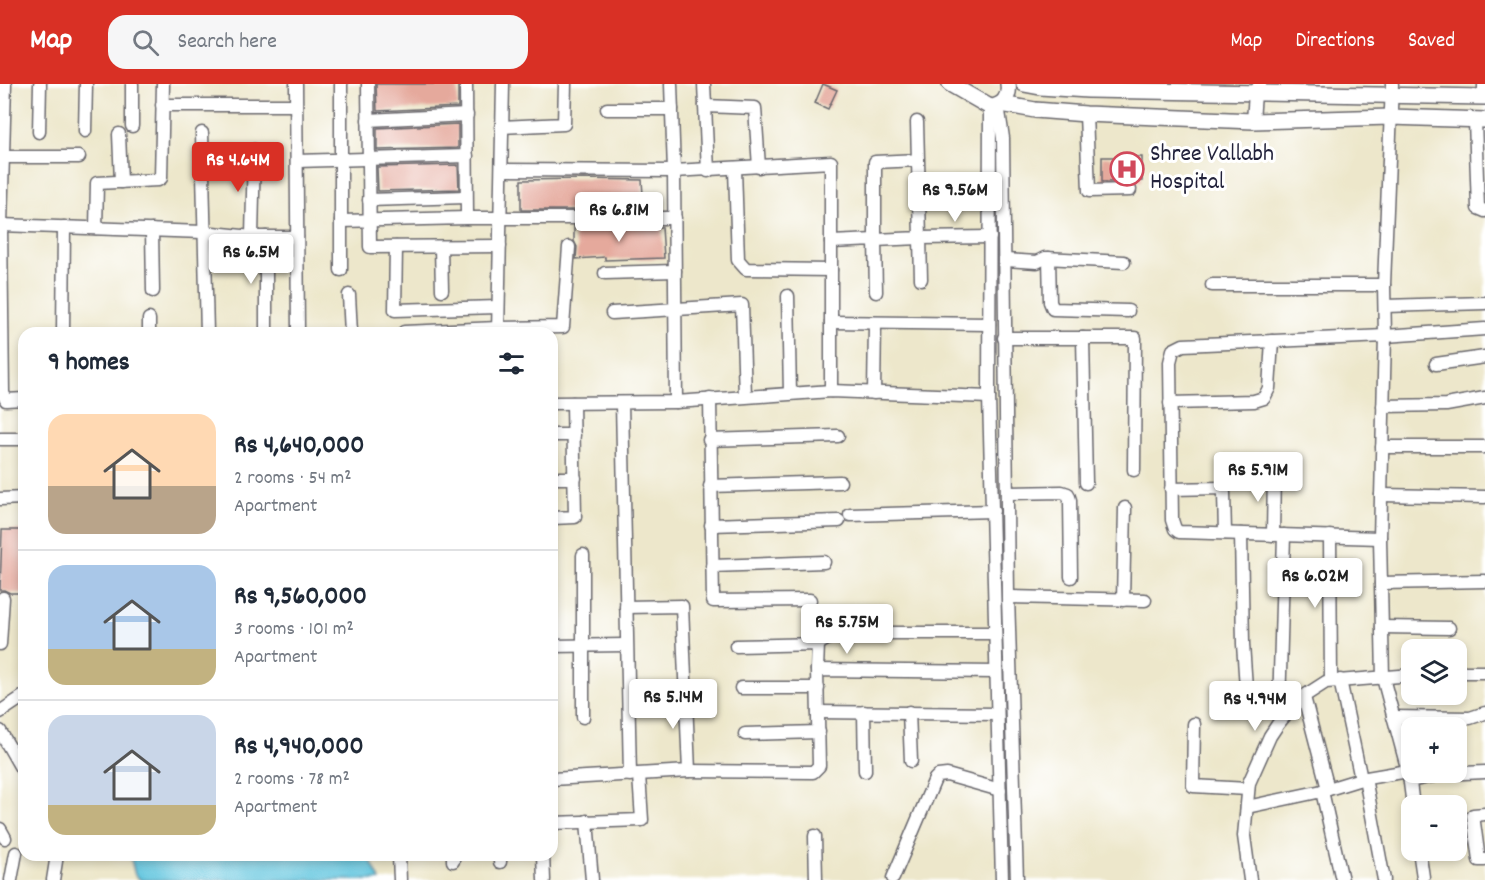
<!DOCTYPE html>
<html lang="en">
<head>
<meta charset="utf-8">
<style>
  :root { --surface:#fff; --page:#f6f6f7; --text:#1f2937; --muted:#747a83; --line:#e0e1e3; --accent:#d93025 }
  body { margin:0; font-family:Dekko,sans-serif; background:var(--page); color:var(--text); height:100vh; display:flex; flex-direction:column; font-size:22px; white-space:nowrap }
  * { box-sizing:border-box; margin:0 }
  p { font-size:20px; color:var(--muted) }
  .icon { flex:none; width:33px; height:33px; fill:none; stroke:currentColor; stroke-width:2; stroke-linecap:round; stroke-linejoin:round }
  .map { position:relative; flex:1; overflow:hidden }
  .sheet { position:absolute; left:18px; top:243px; width:540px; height:534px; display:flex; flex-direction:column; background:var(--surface); border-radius:18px; box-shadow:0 3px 9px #0003 }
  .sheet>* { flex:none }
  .tools { position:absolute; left:1401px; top:555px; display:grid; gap:12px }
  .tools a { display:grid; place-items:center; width:66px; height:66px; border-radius:12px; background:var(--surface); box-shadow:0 3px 9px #0003; font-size:30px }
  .price { position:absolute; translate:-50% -51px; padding:0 14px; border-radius:6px; background:#fff; color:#222; font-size:20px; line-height:39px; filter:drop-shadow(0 2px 3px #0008) }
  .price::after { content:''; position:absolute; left:50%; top:36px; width:18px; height:14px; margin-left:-9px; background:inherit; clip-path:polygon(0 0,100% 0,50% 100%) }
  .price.on { background:var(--accent); color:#fff }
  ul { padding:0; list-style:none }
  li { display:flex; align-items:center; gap:18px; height:150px; padding:0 30px }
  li+li { border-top:2px solid var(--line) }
  li span { display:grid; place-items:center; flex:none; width:168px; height:120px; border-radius:18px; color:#555 }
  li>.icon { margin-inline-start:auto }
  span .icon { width:72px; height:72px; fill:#fffc; stroke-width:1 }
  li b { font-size:26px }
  h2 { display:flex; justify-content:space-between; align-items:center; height:72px; padding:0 30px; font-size:26px }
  header { display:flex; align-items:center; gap:36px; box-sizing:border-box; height:84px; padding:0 30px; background:var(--accent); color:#fff }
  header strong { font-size:28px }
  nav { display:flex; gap:33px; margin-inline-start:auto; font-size:21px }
  .search { width:420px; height:54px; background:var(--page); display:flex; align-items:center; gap:15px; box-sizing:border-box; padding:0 21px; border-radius:18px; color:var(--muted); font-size:22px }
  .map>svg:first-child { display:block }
  .water { fill:#60c5de; stroke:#41748c; stroke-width:1.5 }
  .building { fill:#e5a99c }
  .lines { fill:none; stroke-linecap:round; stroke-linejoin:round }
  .minor-casing { stroke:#69676d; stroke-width:15 }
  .major-casing { stroke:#69676d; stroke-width:18 }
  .minor { stroke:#fff; stroke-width:12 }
  .major { stroke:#fff; stroke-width:15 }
  .labels { text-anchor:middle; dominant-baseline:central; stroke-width:6; stroke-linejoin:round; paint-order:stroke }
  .poi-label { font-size:24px; fill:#22223b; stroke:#fff; text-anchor:start }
</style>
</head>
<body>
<header>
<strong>Map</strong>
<div class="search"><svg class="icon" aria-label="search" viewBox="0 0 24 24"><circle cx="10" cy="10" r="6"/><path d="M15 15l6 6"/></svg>Search here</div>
<nav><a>Map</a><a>Directions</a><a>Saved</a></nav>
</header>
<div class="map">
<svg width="1485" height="796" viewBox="0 0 1485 796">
  <rect width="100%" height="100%" fill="#fff"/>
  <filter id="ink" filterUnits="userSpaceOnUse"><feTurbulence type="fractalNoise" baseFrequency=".0167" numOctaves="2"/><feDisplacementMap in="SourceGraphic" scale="12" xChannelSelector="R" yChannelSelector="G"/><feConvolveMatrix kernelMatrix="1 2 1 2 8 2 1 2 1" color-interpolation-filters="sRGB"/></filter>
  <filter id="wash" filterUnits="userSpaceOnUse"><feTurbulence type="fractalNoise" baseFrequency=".008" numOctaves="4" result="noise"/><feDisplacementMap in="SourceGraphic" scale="24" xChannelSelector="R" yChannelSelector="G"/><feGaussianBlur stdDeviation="1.35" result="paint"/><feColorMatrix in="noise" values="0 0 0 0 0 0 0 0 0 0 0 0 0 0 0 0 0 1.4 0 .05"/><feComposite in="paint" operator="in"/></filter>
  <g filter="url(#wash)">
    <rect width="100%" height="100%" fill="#ede7cb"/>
    <polygon class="water" points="130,771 368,771 380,796 141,796 135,791"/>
    <g id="blocks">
      <g class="building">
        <polygon points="376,0 458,0 458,23 377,27"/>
        <polygon points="823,0 837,6 828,25 815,19"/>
        <polygon points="458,40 458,64 377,66 377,44"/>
        <polygon points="1102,73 1142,73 1142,97 1102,98"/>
        <polygon points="458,81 459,105 378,107 377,83"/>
        <polygon points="583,95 642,96 644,126 521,126 521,96"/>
        <polygon points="574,142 662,143 664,174 605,176 605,173 576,175 577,163 574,157"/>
        <polygon points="2,446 24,446 24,509 10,509 4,506 0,506"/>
      </g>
    </g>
  </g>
  <g filter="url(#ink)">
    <use href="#blocks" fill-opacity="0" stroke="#69676d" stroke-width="1.5"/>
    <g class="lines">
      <g class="minor-casing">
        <g id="minor">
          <polyline points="5,0 1,141 3,309 6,316 24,315"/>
          <polyline points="132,0 132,42"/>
          <polyline points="296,0 298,249"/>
          <polyline points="341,0 341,186"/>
          <polyline points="368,0 370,163 500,162"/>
          <polyline points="466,0 467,134 675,134"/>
          <polyline points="671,0 674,87 676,318"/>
          <polyline points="704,0 708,87"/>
          <polyline points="1484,13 1484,0"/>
          <polyline points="162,21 296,21"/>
          <polyline points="998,21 1003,54 1008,513 1017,796"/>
          <polyline points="705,22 755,24 759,83"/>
          <polyline points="990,23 989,313 1002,796"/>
          <polyline points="607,25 672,25"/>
          <polyline points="1086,30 1089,107 1130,106"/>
          <polyline points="368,36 467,31"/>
          <polyline points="1475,36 1478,124 1485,127"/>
          <polyline points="1253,37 1255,9 1260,0"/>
          <polyline points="917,38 920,154 875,156 875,78 918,76"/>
          <polyline points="501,43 564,40 565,0"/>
          <polyline points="85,47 86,0"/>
          <polyline points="39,48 40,0"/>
          <polyline points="202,49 207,249"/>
          <polyline points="119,50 121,98"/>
          <polyline points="3,73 79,73"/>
          <polyline points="297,77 467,72"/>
          <polyline points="735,85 738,176 746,185 831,186"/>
          <polyline points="502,86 674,87 831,78 831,307"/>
          <polyline points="369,116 466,113"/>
          <polyline points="341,137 467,134"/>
          <polyline points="0,141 203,148 252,153 297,153"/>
          <polyline points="96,144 97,99 158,96 161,94 163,0"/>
          <polyline points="152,146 153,207"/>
          <polyline points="252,153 254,66"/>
          <polyline points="266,153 266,249"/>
          <polyline points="831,158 875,156 876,208"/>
          <polyline points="396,163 395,226 498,223"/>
          <polyline points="441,163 442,206"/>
          <polyline points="1049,174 1050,218 1053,225 1128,227"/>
          <polyline points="1006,176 1037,178 1045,174 1124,178"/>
          <polyline points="605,189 675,187"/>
          <polyline points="921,195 920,154 990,153"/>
          <polyline points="1212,201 1384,201"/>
          <polyline points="349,211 351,249"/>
          <polyline points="788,212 790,309"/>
          <polyline points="1385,222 1485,219"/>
          <polyline points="612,229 742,221 745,312"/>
          <polyline points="149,235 149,249"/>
          <polyline points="831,238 989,240"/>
          <polyline points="404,248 498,244 563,243 569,163"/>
          <polyline points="63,249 64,143"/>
          <polyline points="498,249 503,0"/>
          <polyline points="1004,254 1135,254 1134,386"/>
          <polyline points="1083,254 1086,399"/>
          <polyline points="1436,280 1485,273"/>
          <polyline points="874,309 875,240"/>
          <polyline points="710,315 713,517 810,516"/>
          <polyline points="552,319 676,318 831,307 989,313"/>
          <polyline points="622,319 630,691"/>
          <polyline points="1170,319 1254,317 1264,314 1269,304 1272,257"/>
          <polyline points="1383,322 1446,321 1485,314"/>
          <polyline points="552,351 574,351"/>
          <polyline points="0,355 19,355"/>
          <polyline points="709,356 838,352"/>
          <polyline points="1382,363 1485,363"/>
          <polyline points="552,394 575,394"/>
          <polyline points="710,402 840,398"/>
          <polyline points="1171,405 1221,404 1224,409 1225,449"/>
          <polyline points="1007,409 1062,408 1068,410 1070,416 1071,493"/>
          <polyline points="1381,411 1485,413"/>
          <polyline points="0,415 24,414"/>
          <polyline points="850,431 993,427"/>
          <polyline points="552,434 575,433 573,319"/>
          <polyline points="711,441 839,437"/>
          <polyline points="1241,450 1243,560 1247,618 1279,618"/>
          <polyline points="1273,451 1274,388"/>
          <polyline points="1330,452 1331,597"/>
          <polyline points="1380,454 1179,448 1175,445 1172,436 1170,278 1173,266 1183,261 1385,252 1485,245"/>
          <polyline points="583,471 583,633"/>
          <polyline points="712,482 824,478"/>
          <polyline points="1381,499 1485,497"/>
          <polyline points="1008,513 1145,516"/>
          <polyline points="1123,516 1125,424"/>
          <polyline points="1382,543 1449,544"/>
          <polyline points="0,560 3,514"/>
          <polyline points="818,560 832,552 849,549 995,549"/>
          <polyline points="552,562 626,561"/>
          <polyline points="736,562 818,560 817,586"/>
          <polyline points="1456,588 1485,588"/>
          <polyline points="1340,596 1361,695"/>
          <polyline points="741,604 818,604"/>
          <polyline points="1304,613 1328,705"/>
          <polyline points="1279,624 1284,451"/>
          <polyline points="0,628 24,612"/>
          <polyline points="818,628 997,630"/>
          <polyline points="864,628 865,687"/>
          <polyline points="909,628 911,677"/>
          <polyline points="1393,633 1470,634 1485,629"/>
          <polyline points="1194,640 1193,702 1248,705"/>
          <polyline points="0,647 24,689"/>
          <polyline points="745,650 819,648"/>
          <polyline points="689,687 813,688 819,682 817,586 996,588"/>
          <polyline points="1409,691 1413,722"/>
          <polyline points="1365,694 1384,796"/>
          <polyline points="552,695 689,687 682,522 626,523"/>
          <polyline points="1410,697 1443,690 1485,688"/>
          <polyline points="1247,723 1322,707"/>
          <polyline points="1485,730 1473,731 1479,776 1485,776"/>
          <polyline points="587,737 592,796"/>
          <polyline points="552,739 642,736 639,691"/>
          <polyline points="0,745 5,754"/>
          <polyline points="815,752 816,796"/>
          <polyline points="1419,766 1423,793"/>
          <polyline points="399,771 400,796"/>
          <polyline points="453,771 453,777"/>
          <polyline points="500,771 500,778"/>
          <polyline points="543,771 544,796"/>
          <polyline points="893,794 935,695 938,692 947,691 1000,706"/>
          <polyline points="11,796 16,769"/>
          <polyline points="53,796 57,771"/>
          <polyline points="1250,796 1244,752 1249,699 1270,652 1278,640 1298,616 1326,598 1412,591"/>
          <polyline points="1342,796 1322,707 1361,695 1408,687 1383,594 1380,454 1385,252 1384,201 1392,0"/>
        </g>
      </g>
      <g class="major-casing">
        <g id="major">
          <path d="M 950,0 L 990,23 C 1003,22 1010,13 1008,0"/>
          <polyline points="1024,0 1040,3 1088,6 1485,13"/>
          <polyline points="1001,20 1035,26 1086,30 1253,37 1390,33 1485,36"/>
        </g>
      </g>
      <use href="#minor" class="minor"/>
      <use href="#major" class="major"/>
    </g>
  </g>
  <defs>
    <g id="hospital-ring" transform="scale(1.725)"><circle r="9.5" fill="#fff" stroke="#d1495b" stroke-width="1.5"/><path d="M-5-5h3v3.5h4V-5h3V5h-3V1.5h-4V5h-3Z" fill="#d1495b"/></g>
  </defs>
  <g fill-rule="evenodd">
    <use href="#hospital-ring" x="1127" y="85"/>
  </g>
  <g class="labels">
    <g class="poi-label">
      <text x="1150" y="71">Shree Vallabh<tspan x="1150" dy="28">Hospital</tspan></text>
    </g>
  </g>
</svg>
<div class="tools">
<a><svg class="icon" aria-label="layers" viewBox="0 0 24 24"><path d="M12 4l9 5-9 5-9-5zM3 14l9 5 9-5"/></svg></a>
<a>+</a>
<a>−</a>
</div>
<b class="price on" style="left:238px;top:109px">Rs 4.64M</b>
<b class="price" style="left:955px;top:139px">Rs 9.56M</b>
<b class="price" style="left:619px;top:159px">Rs 6.81M</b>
<b class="price" style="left:251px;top:201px">Rs 6.5M</b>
<b class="price" style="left:1258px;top:419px">Rs 5.91M</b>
<b class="price" style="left:1315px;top:525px">Rs 6.02M</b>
<b class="price" style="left:847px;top:571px">Rs 5.75M</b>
<b class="price" style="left:673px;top:646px">Rs 5.14M</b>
<b class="price" style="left:1255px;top:648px">Rs 4.94M</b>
<section class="sheet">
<h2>9 homes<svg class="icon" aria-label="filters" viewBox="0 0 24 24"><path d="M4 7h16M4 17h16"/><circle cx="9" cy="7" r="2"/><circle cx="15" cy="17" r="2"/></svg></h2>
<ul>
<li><span style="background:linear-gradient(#ffd9b3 60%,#b9a48a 0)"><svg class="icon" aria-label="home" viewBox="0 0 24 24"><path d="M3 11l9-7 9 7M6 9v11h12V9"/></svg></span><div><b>Rs 4,640,000</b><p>2 rooms · 54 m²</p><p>Apartment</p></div></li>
<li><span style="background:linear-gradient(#a9c7e8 70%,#c2b280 0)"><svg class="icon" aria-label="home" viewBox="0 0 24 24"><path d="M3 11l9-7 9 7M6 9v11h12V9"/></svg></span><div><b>Rs 9,560,000</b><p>3 rooms · 101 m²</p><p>Apartment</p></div></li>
<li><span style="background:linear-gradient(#c9d6e8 75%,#c2b280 0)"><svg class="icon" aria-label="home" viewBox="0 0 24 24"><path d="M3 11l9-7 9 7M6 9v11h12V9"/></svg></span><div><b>Rs 4,940,000</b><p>2 rooms · 78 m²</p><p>Apartment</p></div></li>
</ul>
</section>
</div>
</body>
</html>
